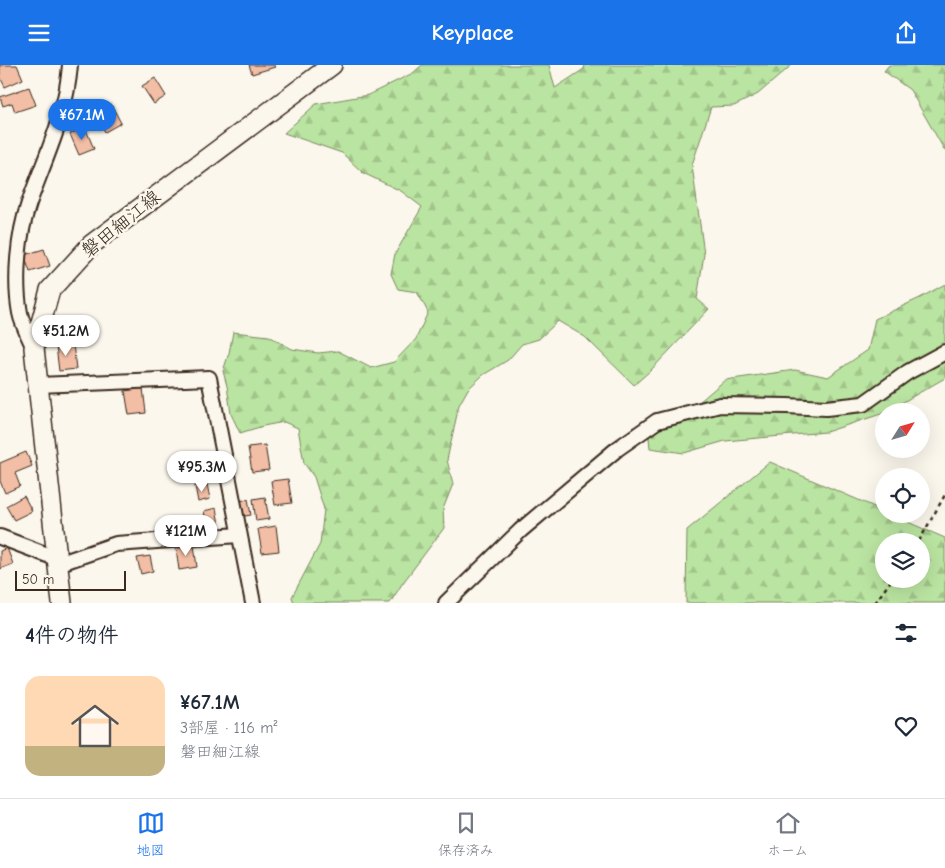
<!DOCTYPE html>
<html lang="ja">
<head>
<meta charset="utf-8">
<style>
  :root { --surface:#fff; --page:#f2f2f3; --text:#1f2937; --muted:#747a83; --line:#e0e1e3; --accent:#1a73e8 }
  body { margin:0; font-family:"Comic Neue","Klee One",sans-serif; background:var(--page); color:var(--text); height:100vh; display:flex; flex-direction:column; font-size:19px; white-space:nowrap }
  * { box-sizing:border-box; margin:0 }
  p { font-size:16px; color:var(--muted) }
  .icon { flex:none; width:28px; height:28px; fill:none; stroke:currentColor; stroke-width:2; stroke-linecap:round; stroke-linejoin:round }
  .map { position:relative; height:538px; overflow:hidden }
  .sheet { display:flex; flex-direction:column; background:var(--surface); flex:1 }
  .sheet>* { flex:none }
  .needle { width:32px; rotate:53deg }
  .buttons { position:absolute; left:875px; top:338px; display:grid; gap:10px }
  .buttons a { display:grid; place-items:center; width:55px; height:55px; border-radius:50%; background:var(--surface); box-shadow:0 5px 20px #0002; font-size:25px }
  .scale { position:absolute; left:15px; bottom:12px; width:111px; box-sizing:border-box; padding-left:5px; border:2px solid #3b2a1e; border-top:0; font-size:14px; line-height:18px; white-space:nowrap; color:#3b2a1e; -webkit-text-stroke:4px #fbf7ec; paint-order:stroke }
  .price { position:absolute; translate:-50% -42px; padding:0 11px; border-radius:18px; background:#fff; color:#222; font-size:16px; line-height:32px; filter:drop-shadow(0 1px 2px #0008) }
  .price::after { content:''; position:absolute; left:50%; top:30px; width:15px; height:11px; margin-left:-8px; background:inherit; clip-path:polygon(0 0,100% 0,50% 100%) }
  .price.on { background:var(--accent); color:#fff }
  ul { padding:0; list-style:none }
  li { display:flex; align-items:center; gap:15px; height:125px; padding:0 25px }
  li span { display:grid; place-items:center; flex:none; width:140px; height:100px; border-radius:15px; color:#555 }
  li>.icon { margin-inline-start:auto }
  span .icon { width:60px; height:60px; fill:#fffc; stroke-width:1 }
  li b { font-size:21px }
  h2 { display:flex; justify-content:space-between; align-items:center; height:60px; padding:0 25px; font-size:21px }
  header { display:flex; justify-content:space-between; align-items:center; height:65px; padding:0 25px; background:var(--accent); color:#fff; font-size:22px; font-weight:800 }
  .tab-bar { display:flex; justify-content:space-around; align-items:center; height:70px; border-top:1px solid var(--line); background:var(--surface); font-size:14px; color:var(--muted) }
  .tab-bar a { display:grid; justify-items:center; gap:2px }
  .tab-bar .on { color:var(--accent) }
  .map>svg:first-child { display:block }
  .forest { fill:url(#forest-firs); stroke:#7a8760; fill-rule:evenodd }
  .building { fill:#f2bea5; stroke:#3b2a1e }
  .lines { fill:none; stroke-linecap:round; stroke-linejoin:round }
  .street-casing { stroke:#3b2a1e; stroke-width:18 }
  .secondary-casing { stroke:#3b2a1e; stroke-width:22 }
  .path { stroke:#3b2a1e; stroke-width:2.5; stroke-dasharray:4 4; stroke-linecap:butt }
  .street { stroke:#fbf7ec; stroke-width:14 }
  .secondary { stroke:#fbf7ec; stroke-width:19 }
  .labels { text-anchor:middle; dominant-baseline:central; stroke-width:5; stroke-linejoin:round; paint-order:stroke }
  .street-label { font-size:19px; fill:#3b2a1e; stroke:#fbf7ec }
</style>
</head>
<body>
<header><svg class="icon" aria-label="menu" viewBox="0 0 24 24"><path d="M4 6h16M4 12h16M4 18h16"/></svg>Keyplace<svg class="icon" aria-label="share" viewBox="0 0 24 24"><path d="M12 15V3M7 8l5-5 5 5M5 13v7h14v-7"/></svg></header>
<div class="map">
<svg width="945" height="538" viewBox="0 0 945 538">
  <defs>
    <pattern id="forest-firs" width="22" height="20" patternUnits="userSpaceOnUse" patternTransform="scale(1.25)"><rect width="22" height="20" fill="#bae4a1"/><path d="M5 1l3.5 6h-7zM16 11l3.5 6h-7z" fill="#a1c48a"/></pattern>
  </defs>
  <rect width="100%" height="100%" fill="#fbf7ec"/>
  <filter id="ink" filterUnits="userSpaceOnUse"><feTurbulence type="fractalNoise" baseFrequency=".02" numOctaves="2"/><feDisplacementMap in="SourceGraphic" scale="10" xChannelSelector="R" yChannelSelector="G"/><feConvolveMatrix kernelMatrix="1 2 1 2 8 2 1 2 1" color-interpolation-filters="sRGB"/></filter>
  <g filter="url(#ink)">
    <g class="forest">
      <polygon points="422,0 549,0 555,23 584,4 585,0 792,0 758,29 734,41 711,42 692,100 704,189 697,234 709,244 651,305 634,320 585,272 558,256 539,274 522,279 508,295 483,310 468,324 459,340 447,395 453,419 443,444 444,463 402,519 390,538 294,538 292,532 320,479 324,444 314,412 304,398 298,363 284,357 263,361 240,368 231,349 227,321 223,306 229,288 233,267 269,271 292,284 318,288 338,286 371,303 394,297 416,274 428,247 417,227 398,224 391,209 395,189 422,142 401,126 363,108 342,88 284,68 316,39 368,30 413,8"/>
      <polygon points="889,0 945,0 945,86 910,25 884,6"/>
      <polygon points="945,219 945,313 884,348 826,367 725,376 684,388 650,383 648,363 692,343 725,315 795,305 828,312 868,285 875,254 920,233"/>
      <path d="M 770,397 L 884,446 L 884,449 L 889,449 L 945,473 L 945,538 L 686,538 L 687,465 ZM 921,476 L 921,514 L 884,514 L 884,476 Z"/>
    </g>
    <g class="building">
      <polygon points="0,0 17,0 23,14 5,22 0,12"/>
      <polygon points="249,0 274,0 275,2 252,9"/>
      <polygon points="155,13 166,31 154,39 142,21"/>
      <polygon points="29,22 36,40 15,47 12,38 3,41 0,32"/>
      <polygon points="111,39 121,58 105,67 95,48"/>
      <polygon points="85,62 94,84 79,90 70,69"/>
      <polygon points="44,184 50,201 30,207 24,190"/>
      <polygon points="73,279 76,304 59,306 56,281"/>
      <polygon points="143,323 146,348 129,350 125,326"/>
      <polygon points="265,380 269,405 252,407 248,382"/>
      <polygon points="26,387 32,401 15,408 20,421 5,428 0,416 0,398"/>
      <polygon points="288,414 292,438 275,440 271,416"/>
      <polygon points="207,419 210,434 198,437 195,421"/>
      <polygon points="24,431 32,446 14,455 6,441"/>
      <polygon points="265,432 269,454 256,456 253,434"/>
      <polygon points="248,434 251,450 239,452 236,437"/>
      <polygon points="216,443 219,459 207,461 204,446"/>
      <polygon points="276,461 279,486 262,488 258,464"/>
      <polygon points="194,480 197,502 179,505 176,483"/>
      <polygon points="7,483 13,499 0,504 0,486"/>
      <polygon points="150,491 153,506 141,509 137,493"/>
    </g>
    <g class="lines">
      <g class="street-casing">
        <g id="street">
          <path d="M 34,283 C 29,272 22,259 20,248 C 14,215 18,170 29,138 C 46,90 66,52 70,0"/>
          <polyline points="38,320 209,313 253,538"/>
          <polyline points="0,472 58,494"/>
          <polyline points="58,499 116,479 239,470"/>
          <polyline points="446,538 521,465 617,384 657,356 720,340 787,341 826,343 863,339 908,307 945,287"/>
        </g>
      </g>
      <g class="secondary-casing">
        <polyline id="secondary" points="62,538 34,283 50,225 92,179 332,0"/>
      </g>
      <g class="path">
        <polyline points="919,476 945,430"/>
        <polyline points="875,538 892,514"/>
      </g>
      <use href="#street" class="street"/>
      <use href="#secondary" class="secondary"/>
    </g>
  </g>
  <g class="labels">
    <g class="street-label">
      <text transform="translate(121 159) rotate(-39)">磐田細江線</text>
    </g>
  </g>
</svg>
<div class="buttons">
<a><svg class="needle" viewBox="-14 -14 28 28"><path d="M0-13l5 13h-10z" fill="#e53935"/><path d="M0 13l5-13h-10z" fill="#747a83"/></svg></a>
<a><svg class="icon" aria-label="locate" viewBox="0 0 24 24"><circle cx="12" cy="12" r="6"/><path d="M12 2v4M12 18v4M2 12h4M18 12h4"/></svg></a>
<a><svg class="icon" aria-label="layers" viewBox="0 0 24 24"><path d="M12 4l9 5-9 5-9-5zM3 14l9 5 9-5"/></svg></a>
</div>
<div class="scale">50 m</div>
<b class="price on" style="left:82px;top:76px">¥67.1M</b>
<b class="price" style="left:66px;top:292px">¥51.2M</b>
<b class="price" style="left:202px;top:428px">¥95.3M</b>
<b class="price" style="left:186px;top:492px">¥121M</b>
</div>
<section class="sheet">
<h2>4件の物件<svg class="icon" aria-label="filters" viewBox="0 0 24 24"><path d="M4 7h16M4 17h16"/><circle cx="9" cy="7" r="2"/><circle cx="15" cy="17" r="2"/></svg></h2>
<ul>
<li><span style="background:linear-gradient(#ffd9b3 70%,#c2b280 0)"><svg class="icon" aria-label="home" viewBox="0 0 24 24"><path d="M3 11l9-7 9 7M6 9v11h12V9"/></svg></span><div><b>¥67.1M</b><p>3部屋 · 116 m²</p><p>磐田細江線</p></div><svg class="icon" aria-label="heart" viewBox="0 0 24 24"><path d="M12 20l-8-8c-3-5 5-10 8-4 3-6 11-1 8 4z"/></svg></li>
</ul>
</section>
<nav class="tab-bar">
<a class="on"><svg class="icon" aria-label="map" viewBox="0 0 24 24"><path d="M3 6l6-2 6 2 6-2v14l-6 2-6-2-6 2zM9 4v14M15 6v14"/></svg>地図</a>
<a><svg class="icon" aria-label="saved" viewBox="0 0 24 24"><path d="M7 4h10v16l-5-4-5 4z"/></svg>保存済み</a>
<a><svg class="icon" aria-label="home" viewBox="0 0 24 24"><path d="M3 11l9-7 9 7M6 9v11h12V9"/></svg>ホーム</a>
</nav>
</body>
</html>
